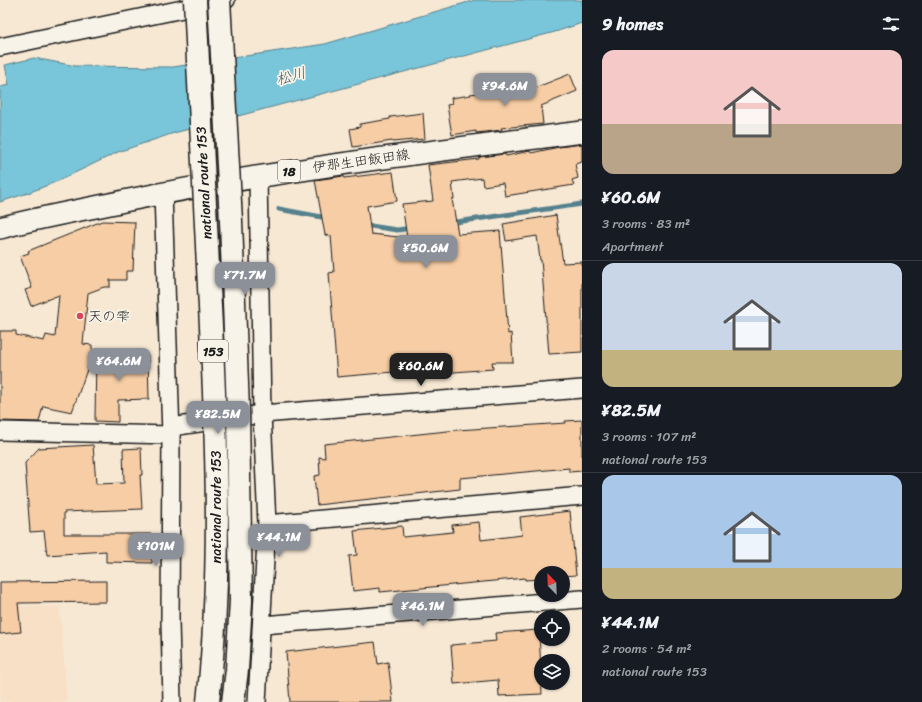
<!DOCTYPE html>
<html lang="en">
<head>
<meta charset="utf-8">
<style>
  :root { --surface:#171b24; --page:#242831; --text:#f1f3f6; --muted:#9ea1a6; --line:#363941; --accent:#8c9099 }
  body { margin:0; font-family:Sriracha,"Klee One",sans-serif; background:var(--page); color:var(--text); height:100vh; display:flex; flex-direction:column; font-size:15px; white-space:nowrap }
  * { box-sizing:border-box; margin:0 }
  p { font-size:13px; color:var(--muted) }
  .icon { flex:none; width:22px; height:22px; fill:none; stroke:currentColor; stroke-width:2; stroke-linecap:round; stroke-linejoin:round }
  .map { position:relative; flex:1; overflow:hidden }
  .drawer { display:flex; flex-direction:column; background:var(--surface); width:340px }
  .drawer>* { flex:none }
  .needle { width:26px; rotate:337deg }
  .controls { position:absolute; left:534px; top:566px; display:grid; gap:8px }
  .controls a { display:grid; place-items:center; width:36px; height:36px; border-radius:50%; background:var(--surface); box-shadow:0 1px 3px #0004; font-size:20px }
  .price { position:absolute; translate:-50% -34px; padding:0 9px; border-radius:8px; background:var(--accent); color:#fff; font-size:13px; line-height:26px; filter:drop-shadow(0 1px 2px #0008) }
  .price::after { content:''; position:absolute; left:50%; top:24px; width:12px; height:9px; margin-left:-6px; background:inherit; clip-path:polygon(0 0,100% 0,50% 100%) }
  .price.on { background:#222; color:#fff }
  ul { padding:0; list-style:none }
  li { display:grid; align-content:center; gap:8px; height:212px; padding:0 20px }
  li+li { border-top:1px solid var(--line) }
  li span { display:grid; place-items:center; height:124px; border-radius:12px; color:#555 }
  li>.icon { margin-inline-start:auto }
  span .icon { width:72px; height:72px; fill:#fffc; stroke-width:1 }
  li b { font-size:17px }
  h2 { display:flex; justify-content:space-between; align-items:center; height:48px; padding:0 20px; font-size:17px }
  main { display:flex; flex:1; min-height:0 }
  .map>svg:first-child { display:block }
  .built { fill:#f7e0c6 }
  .water { fill:#79c5d9; stroke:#54818d }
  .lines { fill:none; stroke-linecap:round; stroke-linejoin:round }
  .stream { stroke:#54818d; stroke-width:5 }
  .building { fill:#f6cda5; stroke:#1c1c1c }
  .minor-casing { stroke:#1c1c1c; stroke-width:20 }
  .major-casing { stroke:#1c1c1c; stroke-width:24 }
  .minor { stroke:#f7f3e8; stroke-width:17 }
  .major { stroke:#f7f3e8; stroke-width:21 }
  .highway-bridge-casing { stroke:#1c1c1c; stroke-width:25; stroke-linecap:butt }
  .highway-bridge { stroke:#f7f3e8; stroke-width:22 }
  .poi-dot { fill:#d1495b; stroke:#f7f3e8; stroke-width:1.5 }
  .labels { text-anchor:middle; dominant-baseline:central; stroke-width:3.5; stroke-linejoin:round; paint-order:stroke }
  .shield { fill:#f7f3e8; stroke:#5e5c59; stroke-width:1 }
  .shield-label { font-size:13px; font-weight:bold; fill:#1c1c1c }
  .street-label { font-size:14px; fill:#1c1c1c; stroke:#f7f3e8 }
  .poi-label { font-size:14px; fill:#1c1c1c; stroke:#f7f3e8; text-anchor:start }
  .water-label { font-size:15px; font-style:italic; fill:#3d575e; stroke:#f7f3e8 }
</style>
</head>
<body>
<main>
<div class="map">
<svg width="582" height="702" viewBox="0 0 582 702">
  <rect width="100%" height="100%" fill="#f7e8d4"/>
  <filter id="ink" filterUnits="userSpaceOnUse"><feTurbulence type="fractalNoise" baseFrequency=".025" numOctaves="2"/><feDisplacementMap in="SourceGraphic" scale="8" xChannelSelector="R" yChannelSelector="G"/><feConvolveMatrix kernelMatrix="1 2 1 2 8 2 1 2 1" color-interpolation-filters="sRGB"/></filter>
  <g filter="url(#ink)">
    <polygon class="built" points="20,596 22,606 60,606 67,702 0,702 0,597"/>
    <polygon class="water" points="475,0 582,0 582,23 555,32 174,133 118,152 58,181 28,193 0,202 0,87 9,85 5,65 34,58 76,66 173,67 325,44"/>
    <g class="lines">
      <g class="stream">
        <polyline points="279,209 327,218"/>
        <polyline points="449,223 582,204"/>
        <polyline points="364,225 397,230 412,228"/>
      </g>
    </g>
    <g class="building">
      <polygon points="570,74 577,91 541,106 543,124 501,128 502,130 476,133 476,131 452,135 447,105 452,104 451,98 471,95 470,94 514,88 513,85 526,84 527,91"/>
      <polygon points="423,113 425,139 392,142 392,141 353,147 350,129 360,127 360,124 390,119 390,117"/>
      <polygon points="582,144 582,162 575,164 578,178 572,180 574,185 505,196 503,183 483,186 482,178 452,182 454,199 452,199 458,234 500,231 508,334 511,333 513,362 492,362 493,369 428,374 427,369 337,377 329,273 334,272 331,236 325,235 315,180 344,176 344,178 393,172 397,201 367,206 371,234 407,238 402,204 433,201 428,165 479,159 479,157 505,154 506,156 530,151 531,153 559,147"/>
      <polygon points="556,215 563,263 582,262 582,352 549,354 541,260 540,260 537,236 506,241 503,224"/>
      <polygon points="102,221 135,222 133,271 126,271 126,280 110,280 110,287 104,287 88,293 83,344 92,345 92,349 94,350 72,412 43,406 39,422 0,421 0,331 16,331 16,335 44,341 46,335 55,337 59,295 31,306 25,290 32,288 20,256 29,253 28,251"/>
      <polygon points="96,350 120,351 120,356 148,355 149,399 118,400 118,422 95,421"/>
      <polygon points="582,420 582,471 569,472 569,468 460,478 460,489 317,505 314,476 320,475 319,457 325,458 324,444 457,430 566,423 565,421"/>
      <polygon points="93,445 96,484 124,483 123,449 141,448 142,475 140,475 142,509 64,512 64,534 152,534 152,563 106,562 106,551 47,555 44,531 30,532 25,463 39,448"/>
      <polygon points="570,511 576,575 563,576 563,573 541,573 541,579 525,580 525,578 380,592 380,588 353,591 349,556 357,555 354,531 402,526 403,537 453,532 452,525 479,522 481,540 522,535 520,517"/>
      <polygon points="106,581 106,602 18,603 21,632 0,634 0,582"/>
      <polygon points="539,630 542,694 499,696 498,680 454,684 451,645 496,641 495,633"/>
      <polygon points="375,642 378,664 388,662 393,702 290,702 286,652"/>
    </g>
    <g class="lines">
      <g class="minor-casing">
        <g id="minor">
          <polyline points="0,47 226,0"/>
          <polyline points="163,193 171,435 170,621 172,702"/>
          <polyline points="171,427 262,414 582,389"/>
          <polyline points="0,431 171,435"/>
          <polyline points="267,524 582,496"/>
          <polyline points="262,625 582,599"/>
          <polyline points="257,702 267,524 262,414 258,176"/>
        </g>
      </g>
      <g class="major-casing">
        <path id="major" d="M 0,228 C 41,217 83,210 124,201 C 276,170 429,152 582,132"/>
      </g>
      <use href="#minor" class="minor"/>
      <use href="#major" class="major"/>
      <g class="highway-bridge-casing">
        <g id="highway-bridge">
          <path d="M 195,0 C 200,102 205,205 210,307 C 217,439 222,571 208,702"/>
          <polyline points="219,0 231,221 238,411 241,601 237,670 233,702"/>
        </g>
      </g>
      <use href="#highway-bridge" class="highway-bridge"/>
    </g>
  </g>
  <circle class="poi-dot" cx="80" cy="316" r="4"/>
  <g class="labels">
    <g class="shield">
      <rect x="278" y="160" width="22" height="22" rx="3"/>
      <rect x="198" y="340" width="30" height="22" rx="3"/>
    </g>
    <g class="shield-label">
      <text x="289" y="171">18</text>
      <text x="213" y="351">153</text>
    </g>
    <g class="street-label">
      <text transform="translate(361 161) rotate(-8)">伊那生田飯田線</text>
      <text transform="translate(204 183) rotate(-93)">national route 153</text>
      <text transform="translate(216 507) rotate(-90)">national route 153</text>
    </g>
    <g class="poi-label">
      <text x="88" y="316">天の雫</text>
    </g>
    <g class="water-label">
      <text transform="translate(291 76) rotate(-15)">松川</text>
    </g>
  </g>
</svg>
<div class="controls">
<a><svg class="needle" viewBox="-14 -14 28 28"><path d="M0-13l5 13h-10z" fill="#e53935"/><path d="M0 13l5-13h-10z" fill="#9ea1a6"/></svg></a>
<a><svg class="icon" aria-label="locate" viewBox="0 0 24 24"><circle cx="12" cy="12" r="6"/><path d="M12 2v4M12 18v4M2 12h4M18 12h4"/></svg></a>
<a><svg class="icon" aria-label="layers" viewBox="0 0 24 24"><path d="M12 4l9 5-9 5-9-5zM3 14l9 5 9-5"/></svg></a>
</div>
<b class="price" style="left:505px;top:107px">¥94.6M</b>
<b class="price" style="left:426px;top:269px">¥50.6M</b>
<b class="price" style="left:245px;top:296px">¥71.7M</b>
<b class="price" style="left:119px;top:382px">¥64.6M</b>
<b class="price on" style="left:421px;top:387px">¥60.6M</b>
<b class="price" style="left:218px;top:435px">¥82.5M</b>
<b class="price" style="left:279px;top:558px">¥44.1M</b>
<b class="price" style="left:156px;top:567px">¥101M</b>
<b class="price" style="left:423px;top:627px">¥46.1M</b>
</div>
<section class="drawer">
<h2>9 homes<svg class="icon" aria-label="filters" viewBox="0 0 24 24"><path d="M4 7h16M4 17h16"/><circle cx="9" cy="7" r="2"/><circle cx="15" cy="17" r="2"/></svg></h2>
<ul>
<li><span style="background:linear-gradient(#f6c9c9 60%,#b9a48a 0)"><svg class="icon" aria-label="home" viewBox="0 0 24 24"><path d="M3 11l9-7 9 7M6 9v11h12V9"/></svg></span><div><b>¥60.6M</b><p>3 rooms · 83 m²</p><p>Apartment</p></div></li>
<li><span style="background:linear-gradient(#c9d6e8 70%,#c2b280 0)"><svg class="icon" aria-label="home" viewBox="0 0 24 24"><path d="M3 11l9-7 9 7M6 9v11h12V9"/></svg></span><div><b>¥82.5M</b><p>3 rooms · 107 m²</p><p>national route 153</p></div></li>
<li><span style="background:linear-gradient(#a9c7e8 75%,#c2b280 0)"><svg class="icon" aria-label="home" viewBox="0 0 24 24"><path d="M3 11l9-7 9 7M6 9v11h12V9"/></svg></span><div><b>¥44.1M</b><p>2 rooms · 54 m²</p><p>national route 153</p></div></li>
</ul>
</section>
</main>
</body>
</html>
